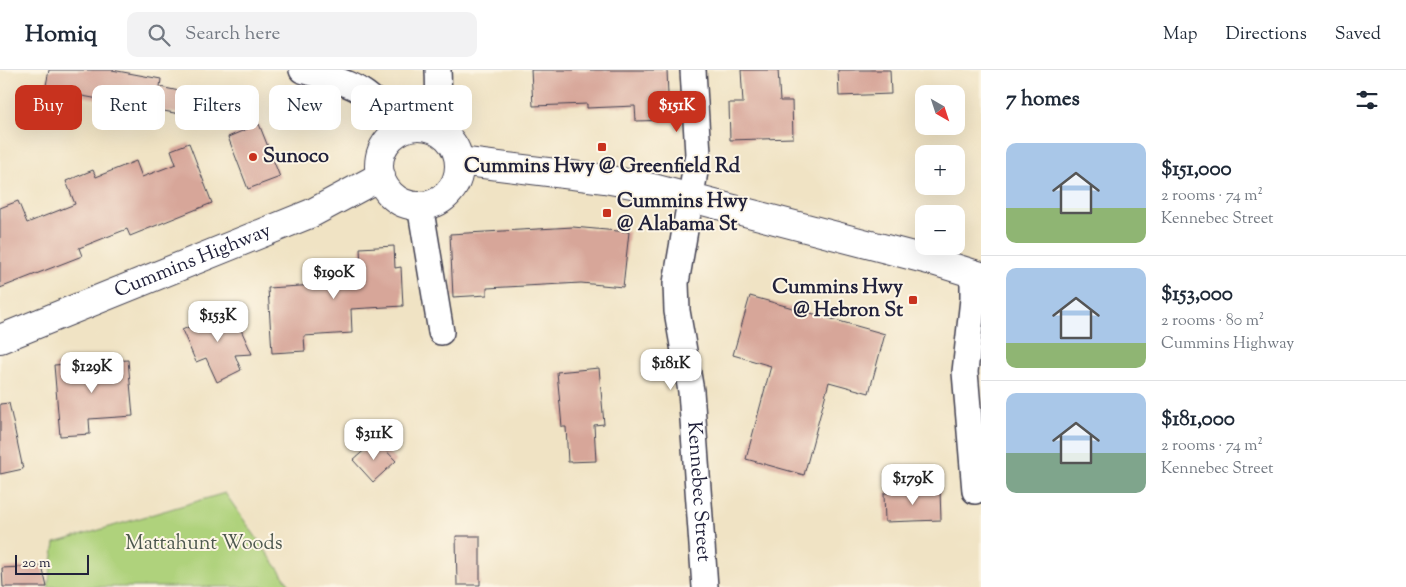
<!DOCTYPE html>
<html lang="en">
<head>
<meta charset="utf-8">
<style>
  :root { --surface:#fff; --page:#f2f2f3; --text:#1f2937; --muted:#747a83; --line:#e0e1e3; --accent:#c8321e }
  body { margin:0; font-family:"Sorts Mill Goudy",serif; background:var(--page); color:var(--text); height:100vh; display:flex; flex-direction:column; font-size:19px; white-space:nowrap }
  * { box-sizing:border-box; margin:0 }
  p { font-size:16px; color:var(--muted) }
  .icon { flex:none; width:28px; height:28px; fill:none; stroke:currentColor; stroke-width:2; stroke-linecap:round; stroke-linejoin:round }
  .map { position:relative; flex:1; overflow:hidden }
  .sheet { display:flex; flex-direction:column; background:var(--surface); width:425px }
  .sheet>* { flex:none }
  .banner { position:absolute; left:15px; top:15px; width:475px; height:45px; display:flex; gap:10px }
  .needle { width:32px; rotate:141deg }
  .tools { position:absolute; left:915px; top:15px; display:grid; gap:10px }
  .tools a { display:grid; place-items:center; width:50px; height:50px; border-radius:10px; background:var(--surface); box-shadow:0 5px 20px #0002; font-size:25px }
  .scale { position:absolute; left:15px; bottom:12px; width:74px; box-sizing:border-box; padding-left:5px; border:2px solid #22223b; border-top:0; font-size:14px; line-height:18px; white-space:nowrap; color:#22223b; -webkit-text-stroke:4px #fcf5e5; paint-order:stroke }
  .price { position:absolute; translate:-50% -42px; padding:0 11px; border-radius:10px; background:#fff; color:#222; font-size:16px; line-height:32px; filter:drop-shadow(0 1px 2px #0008) }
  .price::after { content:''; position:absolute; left:50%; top:30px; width:15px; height:11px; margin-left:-8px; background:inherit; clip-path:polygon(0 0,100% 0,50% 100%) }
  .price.selected { background:var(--accent); color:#fff }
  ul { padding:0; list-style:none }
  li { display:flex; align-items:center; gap:15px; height:125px; padding:0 25px }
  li+li { border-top:1px solid var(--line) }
  li span { display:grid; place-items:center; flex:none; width:140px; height:100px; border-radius:10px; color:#555 }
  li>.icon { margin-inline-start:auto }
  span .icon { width:60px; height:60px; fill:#fffc; stroke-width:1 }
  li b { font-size:21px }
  h2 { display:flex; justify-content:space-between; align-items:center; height:60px; padding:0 25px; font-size:21px }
  .pill { padding:0 18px; border-radius:10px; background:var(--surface); box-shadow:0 5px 20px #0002; font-size:18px; line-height:45px }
  .pill.selected { background:var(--accent); color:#fff }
  header { display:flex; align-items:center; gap:30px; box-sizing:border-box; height:70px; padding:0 25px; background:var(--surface); border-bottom:1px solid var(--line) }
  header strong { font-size:24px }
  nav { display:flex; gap:28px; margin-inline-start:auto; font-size:18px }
  .search { width:350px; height:45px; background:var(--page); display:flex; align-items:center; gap:12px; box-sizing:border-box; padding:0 18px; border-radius:10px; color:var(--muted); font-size:19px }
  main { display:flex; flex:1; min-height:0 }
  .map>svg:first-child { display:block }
  .green { fill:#afd27b; stroke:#687a5b }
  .building { fill:#d7a699 }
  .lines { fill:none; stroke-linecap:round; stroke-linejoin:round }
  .street-casing { stroke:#413f50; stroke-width:28 }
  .primary-casing { stroke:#413f50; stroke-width:30 }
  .street { stroke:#fff; stroke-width:25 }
  .primary { stroke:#fff; stroke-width:28 }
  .poi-dot { fill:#c8321e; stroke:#fcf5e5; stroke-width:2 }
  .labels { text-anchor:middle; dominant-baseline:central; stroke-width:4; stroke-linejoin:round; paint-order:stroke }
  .poi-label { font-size:20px; font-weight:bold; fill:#22223b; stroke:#fcf5e5; text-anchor:start }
  .street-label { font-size:20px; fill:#22223b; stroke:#fcf5e5 }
  .park-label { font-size:20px; fill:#4c574e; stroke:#fcf5e5 }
</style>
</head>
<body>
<header>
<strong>Homiq</strong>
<div class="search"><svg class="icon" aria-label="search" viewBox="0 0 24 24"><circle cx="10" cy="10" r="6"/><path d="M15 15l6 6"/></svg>Search here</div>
<nav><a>Map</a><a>Directions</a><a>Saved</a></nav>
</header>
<main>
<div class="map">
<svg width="981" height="517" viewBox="0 0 981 517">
  <rect width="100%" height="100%" fill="#fcf5e5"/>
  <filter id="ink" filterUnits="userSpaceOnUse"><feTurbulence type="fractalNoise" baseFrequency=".02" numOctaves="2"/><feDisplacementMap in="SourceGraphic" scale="10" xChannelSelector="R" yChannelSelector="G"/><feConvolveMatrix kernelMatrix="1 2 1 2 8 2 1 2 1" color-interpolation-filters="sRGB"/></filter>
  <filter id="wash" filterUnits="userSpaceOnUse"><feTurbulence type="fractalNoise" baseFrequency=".0096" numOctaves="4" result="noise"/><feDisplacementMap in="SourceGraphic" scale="20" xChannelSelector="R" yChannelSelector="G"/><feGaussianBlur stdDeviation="1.12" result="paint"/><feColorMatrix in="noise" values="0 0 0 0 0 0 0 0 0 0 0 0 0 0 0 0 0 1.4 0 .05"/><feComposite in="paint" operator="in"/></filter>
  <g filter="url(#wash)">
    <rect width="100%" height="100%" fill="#f0e3c4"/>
    <polygon class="green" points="225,423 291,517 48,517 55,473"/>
    <g id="blocks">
      <g class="building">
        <polygon points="49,0 112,0 161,9 160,17 184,22 180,44 66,23 63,40 42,36"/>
        <polygon points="531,0 667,0 669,50 636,51 635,36 587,38 587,34 533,36"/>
        <polygon points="741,0 778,0 780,31 792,31 793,68 730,70 729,33 743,33"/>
        <polygon points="838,0 890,0 891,24 839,26"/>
        <polygon points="259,54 280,107 248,119 228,67"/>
        <polygon points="189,73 212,133 130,166 127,159 79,178 82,186 0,218 0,138 18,131 27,153 75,134 66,111 93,100 96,107 136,91 142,107 176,94 171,80"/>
        <polygon points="573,157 629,162 623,217 581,213 487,218 487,225 453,227 450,164"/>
        <polygon points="394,176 395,198 401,197 403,236 351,239 352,263 304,266 305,281 272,283 268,218 316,215 315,201 361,198 360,178"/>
        <polygon points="750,226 885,264 869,323 829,312 804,405 746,389 771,296 733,285"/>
        <polygon points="231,238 252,284 235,285 241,300 217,312 206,288 196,292 182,260"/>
        <polygon points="128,290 133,346 89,349 90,364 60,366 54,295"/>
        <polygon points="599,298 604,354 594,355 596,391 568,392 566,357 562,357 557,302"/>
        <polygon points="9,333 23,399 0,404 0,334"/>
        <polygon points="376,370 396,391 373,412 353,390"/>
        <polygon points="940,420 941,450 885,452 884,423"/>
        <polygon points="456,466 480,466 480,515 457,515"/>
        <polygon points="42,496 47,517 3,517 2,498"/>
      </g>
    </g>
  </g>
  <g filter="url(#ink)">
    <use href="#blocks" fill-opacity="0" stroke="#413f50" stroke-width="1"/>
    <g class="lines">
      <g class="street-casing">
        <g id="street">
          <path d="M 302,0 C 321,6 344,10 361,21 C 377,31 389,46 400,61"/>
          <path id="s1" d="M 693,0 L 698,84 L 676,213 L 677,241 L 691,321 L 705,517"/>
          <path d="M 433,59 C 439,40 439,19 438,0"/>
          <polyline points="420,135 441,262"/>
          <polyline points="973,204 973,229 965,302 975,421"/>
        </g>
      </g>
      <g class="primary-casing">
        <g id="primary">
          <circle cx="419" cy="96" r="40"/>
          <polyline points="459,91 605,109 653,118 936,192 981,206"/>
          <path id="s2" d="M 0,269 L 312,143 L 381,106"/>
        </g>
      </g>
      <use href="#street" class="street"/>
      <use href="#primary" class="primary"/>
    </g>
  </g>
  <g class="poi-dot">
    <rect x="597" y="72" width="10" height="10" rx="2.5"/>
    <circle cx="253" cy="87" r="5"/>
    <rect x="602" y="138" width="10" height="10" rx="2.5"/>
    <rect x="908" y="225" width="10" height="10" rx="2.5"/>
  </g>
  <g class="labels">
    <g class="poi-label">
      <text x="263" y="87">Sunoco</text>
      <text x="602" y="97" text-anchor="middle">Cummins Hwy @ Greenfield Rd</text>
      <text x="617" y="132">Cummins Hwy<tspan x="617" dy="23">@ Alabama St</tspan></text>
      <text x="903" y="218" text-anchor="end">Cummins Hwy<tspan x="903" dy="23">@ Hebron St</tspan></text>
    </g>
    <g class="street-label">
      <text stroke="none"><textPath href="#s2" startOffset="208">Cummins Highway</textPath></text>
      <text stroke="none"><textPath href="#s1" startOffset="425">Kennebec Street</textPath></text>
    </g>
    <g class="park-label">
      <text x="204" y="474">Mattahunt Woods</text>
    </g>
  </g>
</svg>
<div class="tools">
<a><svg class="needle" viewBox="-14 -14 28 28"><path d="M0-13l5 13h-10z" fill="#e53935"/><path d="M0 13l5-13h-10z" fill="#747a83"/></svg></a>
<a>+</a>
<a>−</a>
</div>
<div class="scale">20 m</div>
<b class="price selected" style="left:677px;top:63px">$151K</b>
<b class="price" style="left:334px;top:230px">$190K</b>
<b class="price" style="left:218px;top:273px">$153K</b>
<b class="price" style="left:671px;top:321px">$181K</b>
<b class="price" style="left:92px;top:324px">$129K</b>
<b class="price" style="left:374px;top:391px">$311K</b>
<b class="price" style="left:913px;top:436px">$179K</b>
<div class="banner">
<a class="pill selected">Buy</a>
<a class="pill">Rent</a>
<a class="pill">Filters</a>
<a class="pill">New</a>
<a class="pill">Apartment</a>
</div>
</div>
<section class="sheet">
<h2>7 homes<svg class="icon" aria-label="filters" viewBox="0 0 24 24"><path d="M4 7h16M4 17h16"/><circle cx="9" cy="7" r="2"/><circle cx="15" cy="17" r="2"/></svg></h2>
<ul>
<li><span style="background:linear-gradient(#a9c7e8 65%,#8fb573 0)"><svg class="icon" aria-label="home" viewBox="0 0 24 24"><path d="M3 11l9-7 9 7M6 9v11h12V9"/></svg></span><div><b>$151,000</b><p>2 rooms · 74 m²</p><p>Kennebec Street</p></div></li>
<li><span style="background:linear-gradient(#a9c7e8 75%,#8fb573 0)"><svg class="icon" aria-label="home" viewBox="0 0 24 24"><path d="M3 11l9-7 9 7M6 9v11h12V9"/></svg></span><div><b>$153,000</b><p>2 rooms · 80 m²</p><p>Cummins Highway</p></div></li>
<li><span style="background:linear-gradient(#a9c7e8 60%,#7fa58c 0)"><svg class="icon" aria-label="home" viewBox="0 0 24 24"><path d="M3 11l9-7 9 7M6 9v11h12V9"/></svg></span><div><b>$181,000</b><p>2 rooms · 74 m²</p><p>Kennebec Street</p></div></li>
</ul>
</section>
</main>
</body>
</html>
